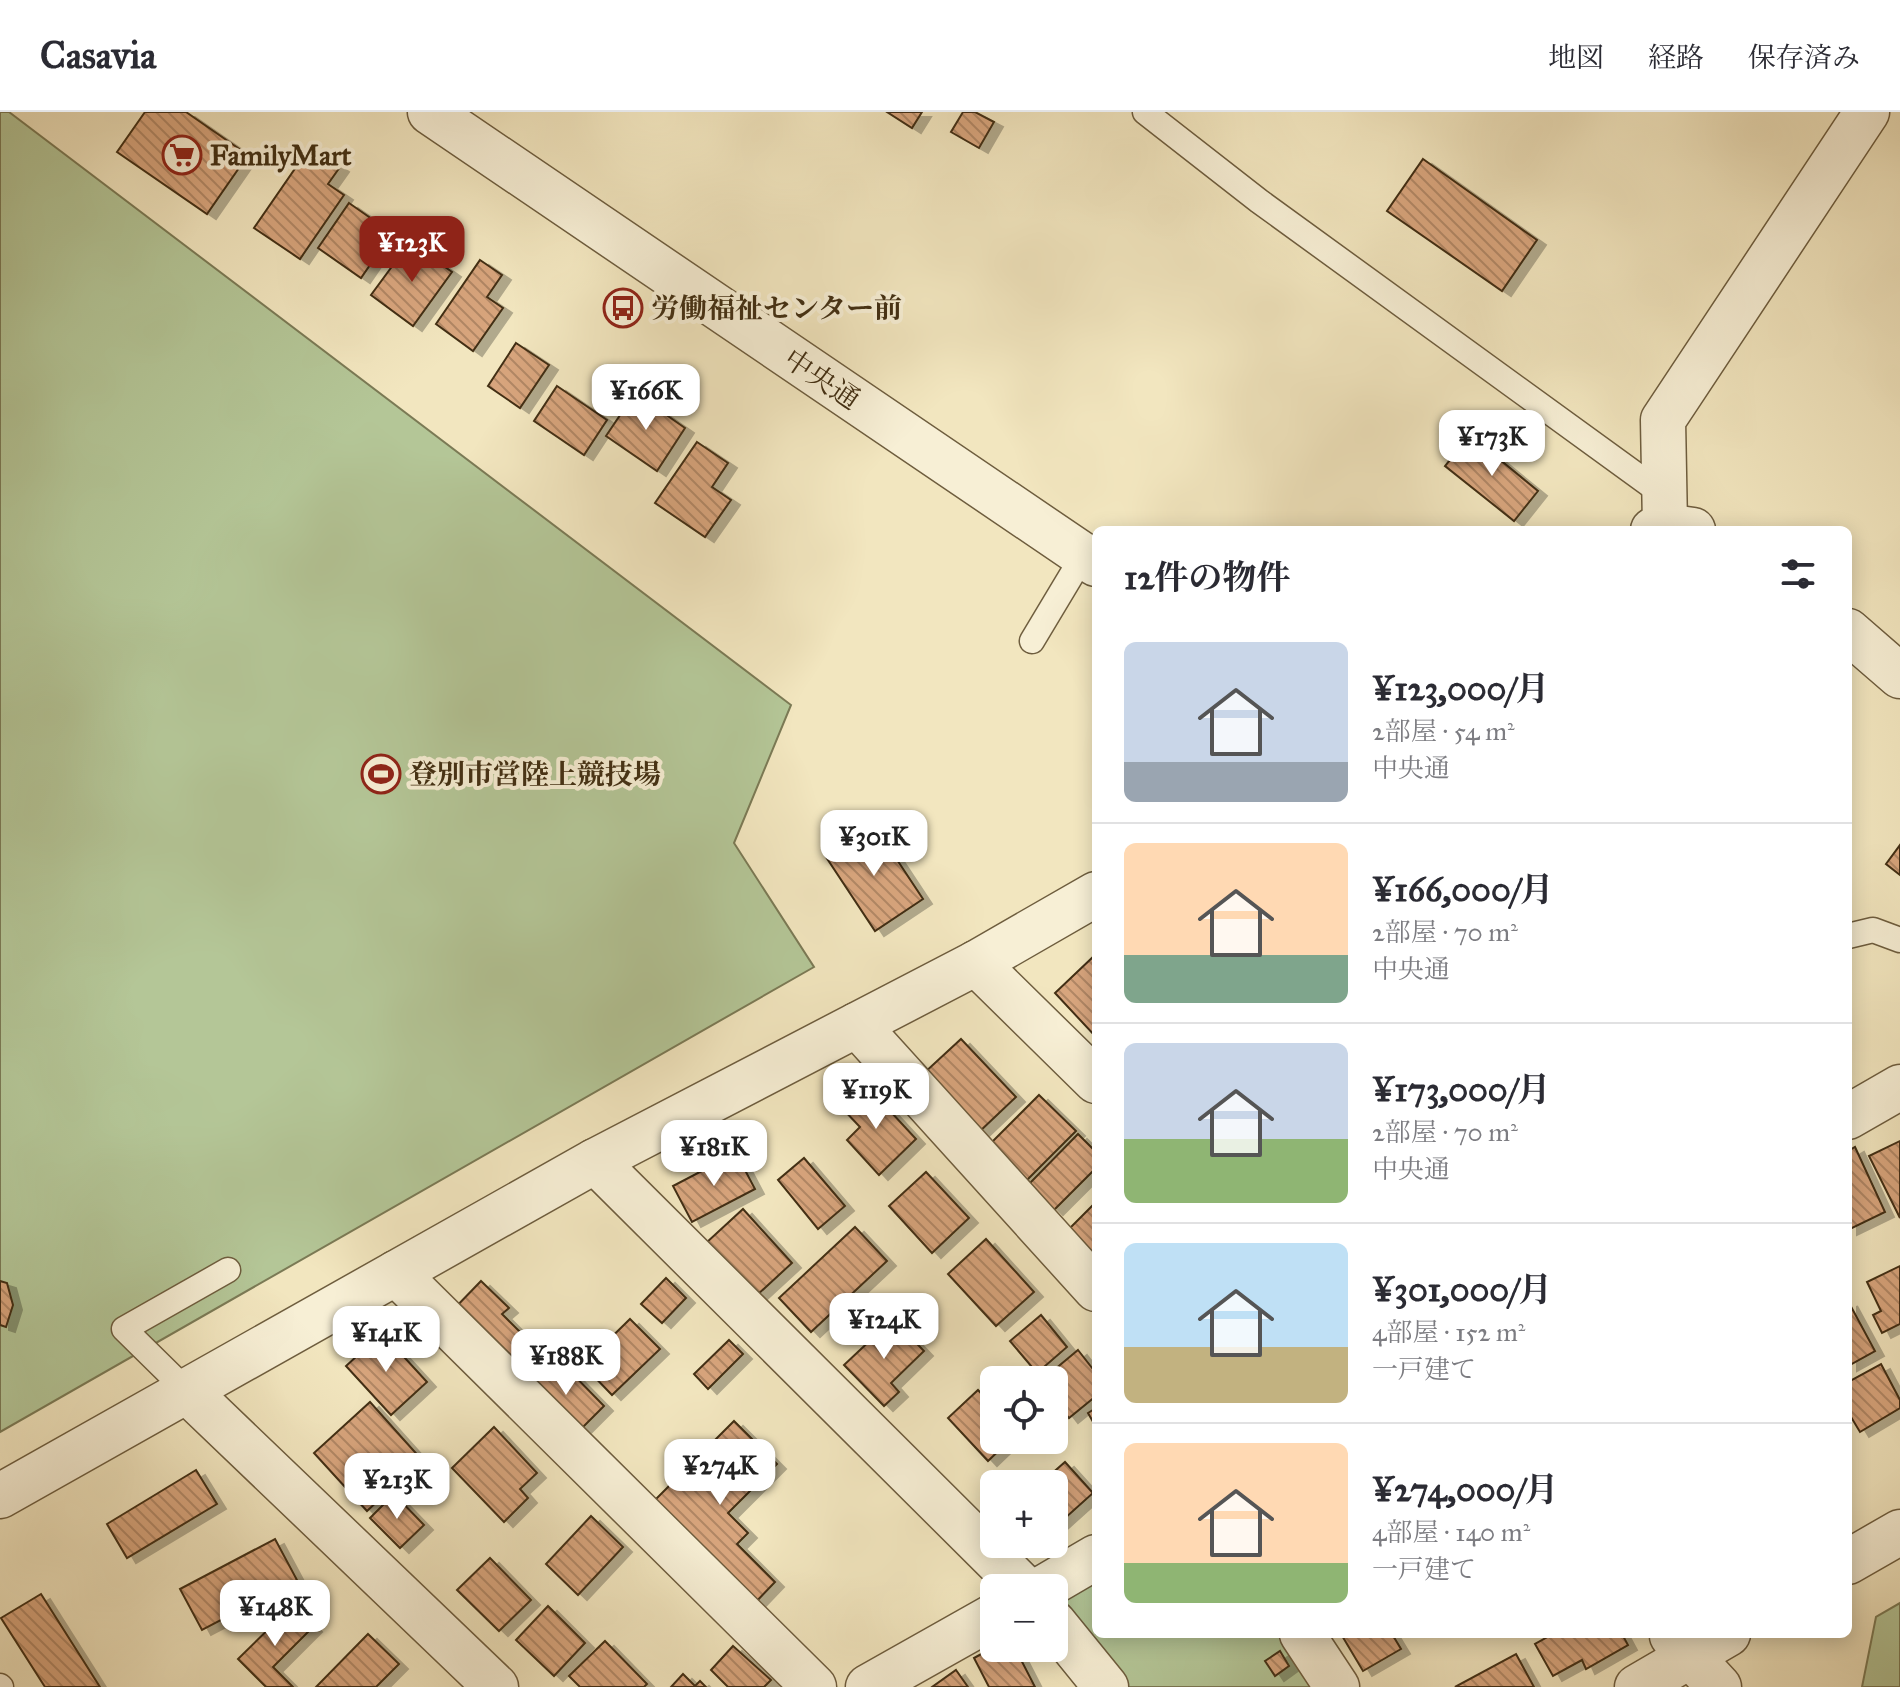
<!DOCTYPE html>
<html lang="ja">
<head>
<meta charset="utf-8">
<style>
  :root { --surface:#fff; --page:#f2f2f3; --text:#2b2b33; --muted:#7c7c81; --line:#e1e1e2; --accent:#8f2418 }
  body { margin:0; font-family:"IM FELL Great Primer","Noto Serif JP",serif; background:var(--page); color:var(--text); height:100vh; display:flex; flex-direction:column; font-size:30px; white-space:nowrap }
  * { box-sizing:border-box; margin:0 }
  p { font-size:26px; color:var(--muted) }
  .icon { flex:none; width:44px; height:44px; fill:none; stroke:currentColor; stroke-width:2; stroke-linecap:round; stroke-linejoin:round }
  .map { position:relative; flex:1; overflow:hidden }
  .details { position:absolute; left:1092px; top:414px; width:760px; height:1112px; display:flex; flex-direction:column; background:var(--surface); border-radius:12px; box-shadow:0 4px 20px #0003 }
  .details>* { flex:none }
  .fabs { position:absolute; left:980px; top:1254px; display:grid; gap:16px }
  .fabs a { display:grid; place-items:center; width:88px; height:88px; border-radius:12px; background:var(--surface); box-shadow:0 4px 20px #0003; font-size:40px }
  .price { position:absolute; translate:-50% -68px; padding:0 18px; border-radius:16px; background:#fff; color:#222; font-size:26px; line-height:52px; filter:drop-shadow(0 2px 4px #0008) }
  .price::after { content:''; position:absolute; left:50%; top:48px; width:24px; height:18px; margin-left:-12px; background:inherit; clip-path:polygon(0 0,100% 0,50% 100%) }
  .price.on { background:var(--accent); color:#fff }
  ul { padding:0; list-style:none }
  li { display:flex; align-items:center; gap:24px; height:200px; padding:0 32px }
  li+li { border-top:2px solid var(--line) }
  li span { display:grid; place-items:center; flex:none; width:224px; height:160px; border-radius:12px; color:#555 }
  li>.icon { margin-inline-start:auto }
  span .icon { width:96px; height:96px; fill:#fffc; stroke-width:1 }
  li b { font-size:34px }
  h2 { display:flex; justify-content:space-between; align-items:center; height:96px; padding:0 32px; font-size:34px }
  header { display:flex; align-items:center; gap:48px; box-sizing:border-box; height:112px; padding:0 40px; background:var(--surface); border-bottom:2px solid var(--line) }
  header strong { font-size:38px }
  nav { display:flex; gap:44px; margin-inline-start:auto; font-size:28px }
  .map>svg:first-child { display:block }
  .green { fill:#b4c697; stroke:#7b7a55; stroke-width:2 }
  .building { fill:url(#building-back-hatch); stroke:#422f13; stroke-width:2; filter:url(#shadow) }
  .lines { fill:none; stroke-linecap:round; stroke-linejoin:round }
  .service-casing { stroke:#6e5d3e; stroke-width:27 }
  .minor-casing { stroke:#6e5d3e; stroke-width:47 }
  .tertiary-casing { stroke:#6e5d3e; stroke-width:47 }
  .service { stroke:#f7efd5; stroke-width:24 }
  .minor { stroke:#f7efd5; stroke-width:44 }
  .tertiary { stroke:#f7efd5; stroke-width:44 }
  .labels { text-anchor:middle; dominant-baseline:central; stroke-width:8; stroke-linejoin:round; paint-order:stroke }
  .poi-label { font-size:28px; font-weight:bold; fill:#422f13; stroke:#f7efd5; text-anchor:start }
  .street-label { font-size:28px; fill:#422f13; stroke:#f7efd5 }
</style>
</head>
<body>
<header>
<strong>Casavia</strong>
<nav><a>地図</a><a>経路</a><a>保存済み</a></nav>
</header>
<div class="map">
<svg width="1900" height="1575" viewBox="0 0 1900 1575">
  <defs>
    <pattern id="building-back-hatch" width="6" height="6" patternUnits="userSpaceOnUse" patternTransform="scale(2)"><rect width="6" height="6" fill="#d8a57d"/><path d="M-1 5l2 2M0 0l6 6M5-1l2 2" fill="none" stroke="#b18765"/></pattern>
    <filter id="shadow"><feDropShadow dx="9" dy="5" stdDeviation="0" flood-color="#0004"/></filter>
  </defs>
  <rect width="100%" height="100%" fill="#f2e6bf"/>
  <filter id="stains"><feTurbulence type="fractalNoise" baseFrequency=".0025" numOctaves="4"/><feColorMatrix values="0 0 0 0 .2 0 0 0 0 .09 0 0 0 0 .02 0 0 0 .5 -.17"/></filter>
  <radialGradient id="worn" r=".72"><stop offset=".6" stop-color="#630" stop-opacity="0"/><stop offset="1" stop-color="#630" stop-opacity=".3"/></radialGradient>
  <g class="green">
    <polygon points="0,0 9,0 791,593 734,731 814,855 0,1320"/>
    <polygon points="1096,1467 1096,1522 1288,1522 1325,1575 1122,1575 1054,1492"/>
    <polygon points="1900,1491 1900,1575 1862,1575 1876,1505"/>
  </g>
  <g class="building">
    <polygon points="145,0 186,0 248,43 207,102 117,40"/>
    <polygon points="887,0 922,0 912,16"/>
    <polygon points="963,0 975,0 994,10 979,36 951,20"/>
    <polygon points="310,35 340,55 328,72 344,83 300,147 254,116"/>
    <polygon points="1423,47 1537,128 1502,179 1387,99"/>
    <polygon points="349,91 392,121 361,166 318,136"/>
    <polygon points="410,130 452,160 413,214 371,183"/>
    <polygon points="480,148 502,163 487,185 503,196 473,239 436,212"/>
    <polygon points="516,231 549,253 520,296 488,274"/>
    <polygon points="557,274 607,308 584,343 534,309"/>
    <polygon points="635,281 685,316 657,359 606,324"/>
    <polygon points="1470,323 1538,379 1514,409 1445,354"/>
    <polygon points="697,330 728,351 712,375 731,388 705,425 655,391"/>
    <polygon points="874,713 923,787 875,819 826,745"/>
    <polygon points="1900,733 1900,763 1886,752"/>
    <polygon points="1094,844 1096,846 1096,925 1055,881"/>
    <polygon points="961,927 1016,985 978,1021 923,962"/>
    <polygon points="866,973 916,1027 879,1063 847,1028 860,1015 841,995"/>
    <polygon points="1039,983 1076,1019 1024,1071 988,1034"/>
    <polygon points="1078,1022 1096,1040 1096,1056 1054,1098 1029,1072"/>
    <polygon points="1900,1029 1900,1106 1869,1044"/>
    <polygon points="1855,1035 1885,1100 1848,1118 1848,1039"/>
    <polygon points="736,1041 755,1077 692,1110 673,1074"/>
    <polygon points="804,1046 845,1094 818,1117 778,1068"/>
    <polygon points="926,1060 969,1106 932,1141 889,1094"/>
    <polygon points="1096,1090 1096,1148 1067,1119"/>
    <polygon points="743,1097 792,1151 755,1185 706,1131"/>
    <polygon points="855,1115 887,1149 811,1220 779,1186"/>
    <polygon points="986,1127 1034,1180 996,1214 948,1162"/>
    <polygon points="1900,1154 1900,1212 1882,1221 1873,1203 1881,1199 1867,1170"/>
    <polygon points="666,1166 686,1186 662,1211 641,1192"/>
    <polygon points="0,1169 7,1171 13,1193 6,1215 0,1213"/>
    <polygon points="481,1169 509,1196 502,1202 527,1227 534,1221 552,1238 522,1270 450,1201"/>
    <polygon points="1848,1189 1875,1239 1848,1254"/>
    <polygon points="1041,1203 1067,1235 1037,1261 1010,1229"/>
    <polygon points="630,1207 660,1237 612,1283 583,1253"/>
    <polygon points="893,1207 924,1239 891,1271 899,1280 884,1294 844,1253"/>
    <polygon points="382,1221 427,1270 391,1303 346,1254"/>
    <polygon points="729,1228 743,1242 708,1277 694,1262"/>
    <polygon points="1078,1238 1096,1261 1096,1284 1069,1306 1054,1287 1054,1268 1042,1268"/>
    <polygon points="558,1247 604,1294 575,1323 529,1276"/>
    <polygon points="1881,1252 1900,1288 1900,1296 1860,1320 1848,1300 1848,1270"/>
    <polygon points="978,1278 994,1295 994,1328 1010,1328 988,1349 948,1306"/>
    <polygon points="370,1290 422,1348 367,1399 314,1341"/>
    <polygon points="1096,1296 1096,1315 1088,1301"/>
    <polygon points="734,1309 777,1352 728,1401 748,1421 737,1432 775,1470 752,1494 651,1392"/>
    <polygon points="494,1315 537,1361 520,1377 528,1386 504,1410 452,1356"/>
    <polygon points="1065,1350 1093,1381 1054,1416 1054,1372 1040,1372"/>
    <polygon points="196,1358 217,1392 127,1446 107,1412"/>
    <polygon points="394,1382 424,1413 400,1436 370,1406"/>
    <polygon points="591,1404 623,1435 578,1483 546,1452"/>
    <polygon points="275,1427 297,1468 202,1518 180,1477"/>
    <polygon points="490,1446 531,1488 499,1519 457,1478"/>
    <polygon points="41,1482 100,1575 45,1575 1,1506"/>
    <polygon points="292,1494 313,1515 273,1555 293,1575 266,1575 238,1547"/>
    <polygon points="548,1494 585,1531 554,1564 516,1528"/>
    <polygon points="368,1522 399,1552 376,1575 316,1575"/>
    <polygon points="1341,1522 1392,1522 1401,1537 1363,1559"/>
    <polygon points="1553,1522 1622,1522 1628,1533 1586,1557 1582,1548 1553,1564 1535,1532"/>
    <polygon points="605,1529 647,1572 644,1575 580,1575 569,1564"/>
    <polygon points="733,1534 771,1568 764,1575 728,1575 711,1558"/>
    <polygon points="994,1535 1015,1536 1035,1575 989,1575 974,1546"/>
    <polygon points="1280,1539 1289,1554 1275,1564 1265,1549"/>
    <polygon points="1516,1542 1534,1575 1455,1575"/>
    <polygon points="956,1558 968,1575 932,1575"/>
    <polygon points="683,1562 695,1574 700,1569 706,1575 671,1575"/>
  </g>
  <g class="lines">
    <g class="service-casing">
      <g id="service">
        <polyline points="1145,0 1259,89 1664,383"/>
        <polyline points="1032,529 1083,444"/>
        <polyline points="1848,824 1873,818 1900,828"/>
        <polyline points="187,1279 124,1217 228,1158"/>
        <polyline points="0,1574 1,1575"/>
      </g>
    </g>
    <g class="minor-casing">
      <g id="minor">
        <polyline points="1665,414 1663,308 1867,0"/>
        <polyline points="976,851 1096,969"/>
        <polyline points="857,913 1096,1177"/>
        <polyline points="1848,1005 1900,975"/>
        <polyline points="595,1049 1024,1476"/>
        <polyline points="396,1161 814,1575"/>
        <polyline points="187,1279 496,1575"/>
        <polyline points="1848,1450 1900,1420"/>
        <polyline points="1043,1476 1096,1445"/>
        <polyline points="1054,1511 1106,1575"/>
        <polyline points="1302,1522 1337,1575"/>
        <polyline points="1672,1524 1719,1575"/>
        <polyline points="868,1575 994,1504"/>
        <polyline points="1637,1575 1728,1522"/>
      </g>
    </g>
    <g class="tertiary-casing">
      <g id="tertiary">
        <polyline points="430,0 1096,452"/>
        <polyline points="1653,418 1665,414 1693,418"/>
        <polyline points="1848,519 1900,564"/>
        <polyline points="0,1384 595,1049 976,851 1096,782"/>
      </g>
    </g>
    <use href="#service" class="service"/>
    <use href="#minor" class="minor"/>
    <use href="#tertiary" class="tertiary"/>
  </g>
  <defs>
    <g id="supermarket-ring" transform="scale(2)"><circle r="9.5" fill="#f7efd5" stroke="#8f2418" stroke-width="1.5"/><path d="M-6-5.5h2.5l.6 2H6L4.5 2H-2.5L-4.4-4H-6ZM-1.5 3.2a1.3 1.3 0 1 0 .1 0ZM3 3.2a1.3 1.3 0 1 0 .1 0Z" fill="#8f2418"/></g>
    <g id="bus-ring" transform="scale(2)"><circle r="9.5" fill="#f7efd5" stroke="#8f2418" stroke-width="1.5"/><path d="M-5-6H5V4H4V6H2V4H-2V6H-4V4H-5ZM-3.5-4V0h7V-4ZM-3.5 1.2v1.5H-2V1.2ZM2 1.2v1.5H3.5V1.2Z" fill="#8f2418"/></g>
    <g id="stadium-ring" transform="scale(2)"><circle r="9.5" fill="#f7efd5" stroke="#8f2418" stroke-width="1.5"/><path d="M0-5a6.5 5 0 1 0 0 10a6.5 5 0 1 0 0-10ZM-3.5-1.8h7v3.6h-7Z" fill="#8f2418"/></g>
  </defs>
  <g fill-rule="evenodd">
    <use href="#supermarket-ring" x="182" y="43"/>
    <use href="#bus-ring" x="623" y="196"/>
    <use href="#stadium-ring" x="381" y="662"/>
  </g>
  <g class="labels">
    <g class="poi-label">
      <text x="210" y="43">FamilyMart</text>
      <text x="651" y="196">労働福祉センター前</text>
      <text x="409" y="662">登別市営陸上競技場</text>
    </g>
    <g class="street-label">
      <text transform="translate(822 267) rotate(34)">中央通</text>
    </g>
  </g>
  <rect width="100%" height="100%" filter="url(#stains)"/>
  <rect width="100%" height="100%" fill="url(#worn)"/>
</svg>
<div class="fabs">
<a><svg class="icon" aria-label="locate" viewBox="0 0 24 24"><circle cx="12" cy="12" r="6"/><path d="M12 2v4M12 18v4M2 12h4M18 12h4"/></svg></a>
<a>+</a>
<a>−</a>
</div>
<b class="price on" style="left:412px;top:172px">¥123K</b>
<b class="price" style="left:646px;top:320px">¥166K</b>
<b class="price" style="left:1492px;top:366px">¥173K</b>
<b class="price" style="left:874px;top:766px">¥301K</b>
<b class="price" style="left:876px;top:1019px">¥119K</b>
<b class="price" style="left:714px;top:1076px">¥181K</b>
<b class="price" style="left:884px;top:1249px">¥124K</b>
<b class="price" style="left:386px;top:1262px">¥141K</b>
<b class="price" style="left:566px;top:1285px">¥188K</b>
<b class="price" style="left:720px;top:1395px">¥274K</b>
<b class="price" style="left:397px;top:1409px">¥213K</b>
<b class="price" style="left:275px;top:1536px">¥148K</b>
<section class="details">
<h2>12件の物件<svg class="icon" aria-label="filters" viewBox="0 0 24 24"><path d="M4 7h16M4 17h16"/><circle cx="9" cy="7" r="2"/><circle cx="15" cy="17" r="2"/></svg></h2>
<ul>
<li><span style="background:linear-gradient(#c9d6e8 75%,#9aa5b1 0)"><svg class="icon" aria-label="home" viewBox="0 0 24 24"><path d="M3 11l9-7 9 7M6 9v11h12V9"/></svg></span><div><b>¥123,000/月</b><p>2部屋 · 54 m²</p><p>中央通</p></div></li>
<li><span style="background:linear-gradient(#ffd9b3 70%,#7fa58c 0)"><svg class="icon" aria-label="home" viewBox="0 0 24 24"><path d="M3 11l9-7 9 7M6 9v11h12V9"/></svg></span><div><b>¥166,000/月</b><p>2部屋 · 70 m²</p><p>中央通</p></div></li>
<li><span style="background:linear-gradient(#c9d6e8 60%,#8fb573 0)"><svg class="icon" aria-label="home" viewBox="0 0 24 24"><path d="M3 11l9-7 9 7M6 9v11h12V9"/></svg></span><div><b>¥173,000/月</b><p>2部屋 · 70 m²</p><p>中央通</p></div></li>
<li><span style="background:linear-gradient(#bfe0f5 65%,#c2b280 0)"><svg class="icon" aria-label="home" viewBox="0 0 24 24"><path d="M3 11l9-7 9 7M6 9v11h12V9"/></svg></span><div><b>¥301,000/月</b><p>4部屋 · 152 m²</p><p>一戸建て</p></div></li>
<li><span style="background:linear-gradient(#ffd9b3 75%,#8fb573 0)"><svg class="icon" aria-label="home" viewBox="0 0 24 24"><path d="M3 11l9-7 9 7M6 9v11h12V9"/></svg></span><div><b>¥274,000/月</b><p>4部屋 · 140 m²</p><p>一戸建て</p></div></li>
</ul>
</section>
</div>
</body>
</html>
